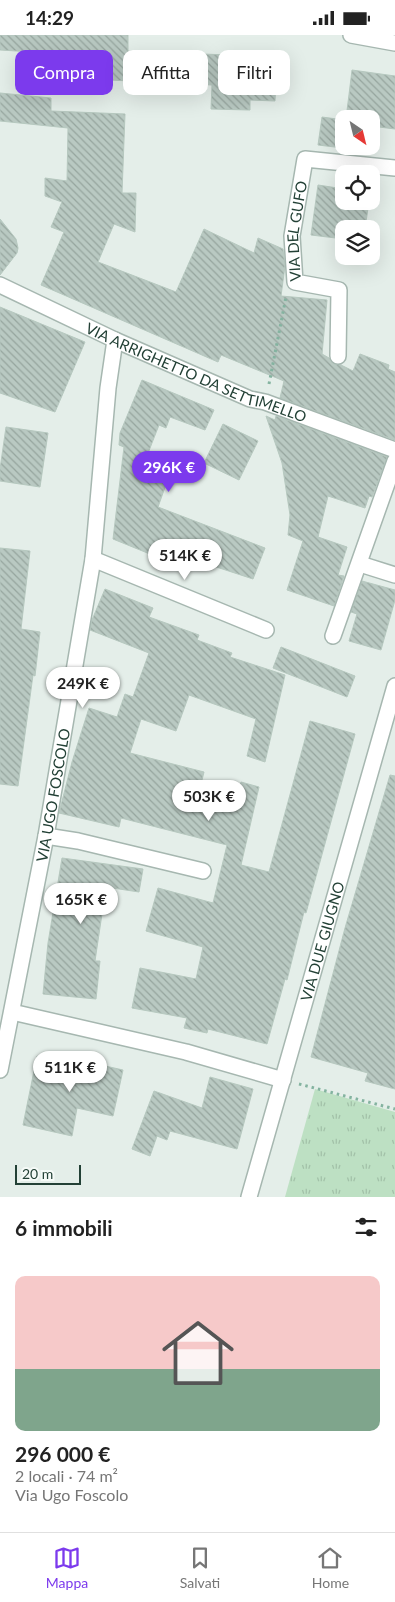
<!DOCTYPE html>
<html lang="it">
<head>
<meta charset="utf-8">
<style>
  :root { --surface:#fff; --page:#f6f6f6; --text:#222; --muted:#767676; --line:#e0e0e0; --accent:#7c3aed }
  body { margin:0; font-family:Lato,sans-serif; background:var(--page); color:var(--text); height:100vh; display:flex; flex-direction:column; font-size:19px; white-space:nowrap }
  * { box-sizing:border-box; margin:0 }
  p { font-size:16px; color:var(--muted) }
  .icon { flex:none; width:28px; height:28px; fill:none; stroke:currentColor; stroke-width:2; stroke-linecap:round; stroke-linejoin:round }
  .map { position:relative; height:1162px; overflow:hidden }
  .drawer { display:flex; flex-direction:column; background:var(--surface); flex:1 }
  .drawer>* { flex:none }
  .top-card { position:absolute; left:15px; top:15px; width:365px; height:45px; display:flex; gap:10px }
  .needle { width:32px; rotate:145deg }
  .controls { position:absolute; left:335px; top:75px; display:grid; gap:10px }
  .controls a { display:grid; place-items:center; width:45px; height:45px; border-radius:10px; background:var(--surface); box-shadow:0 5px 20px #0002; font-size:25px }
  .scale { position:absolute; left:15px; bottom:12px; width:66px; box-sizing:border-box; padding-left:5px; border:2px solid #234136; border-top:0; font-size:14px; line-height:18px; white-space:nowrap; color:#234136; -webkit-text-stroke:4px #f5faf7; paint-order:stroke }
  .price { position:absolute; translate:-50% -42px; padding:0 11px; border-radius:18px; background:#fff; color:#222; font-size:16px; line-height:32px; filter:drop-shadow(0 1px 2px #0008) }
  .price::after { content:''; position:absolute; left:50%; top:30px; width:15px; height:11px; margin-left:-8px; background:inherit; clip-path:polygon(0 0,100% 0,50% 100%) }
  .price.active { background:var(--accent); color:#fff }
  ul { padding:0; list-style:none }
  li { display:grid; align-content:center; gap:10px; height:265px; padding:0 15px }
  li span { display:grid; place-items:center; height:155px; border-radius:10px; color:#555 }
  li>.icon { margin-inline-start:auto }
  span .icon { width:90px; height:90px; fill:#fffc; stroke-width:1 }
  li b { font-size:21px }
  h2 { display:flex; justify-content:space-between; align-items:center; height:60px; padding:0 15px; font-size:21px }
  .chip { padding:0 18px; border-radius:10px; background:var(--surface); box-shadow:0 5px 20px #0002; font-size:18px; line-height:45px }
  .chip.active { background:var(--accent); color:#fff }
  .status { display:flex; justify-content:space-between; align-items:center; height:35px; padding:0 25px; background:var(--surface); direction:ltr }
  .status svg { height:14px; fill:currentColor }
  .menu { display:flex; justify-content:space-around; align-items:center; height:70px; border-top:1px solid var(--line); background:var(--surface); font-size:14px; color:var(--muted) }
  .menu a { display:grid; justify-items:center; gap:2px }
  .menu .active { color:var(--accent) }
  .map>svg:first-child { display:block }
  .park { fill:url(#park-tufts) }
  .building { fill:url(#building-back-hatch); stroke:#b6c8bf }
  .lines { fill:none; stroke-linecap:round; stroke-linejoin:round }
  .street-casing { stroke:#a6b7b0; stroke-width:18 }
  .path { stroke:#84b3a0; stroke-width:3; stroke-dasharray:2.5 4; stroke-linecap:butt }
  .street { stroke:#fff; stroke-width:15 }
  .labels { text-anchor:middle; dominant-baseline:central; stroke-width:5; stroke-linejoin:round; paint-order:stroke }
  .street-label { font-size:15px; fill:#234136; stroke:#f5faf7 }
</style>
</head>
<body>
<div class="status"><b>14:29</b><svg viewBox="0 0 49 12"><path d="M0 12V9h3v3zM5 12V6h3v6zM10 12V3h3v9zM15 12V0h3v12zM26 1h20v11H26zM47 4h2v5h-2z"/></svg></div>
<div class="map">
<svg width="395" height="1162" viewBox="0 0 395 1162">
  <defs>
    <pattern id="park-tufts" width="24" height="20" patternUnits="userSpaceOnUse" patternTransform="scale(1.25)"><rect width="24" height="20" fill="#bde0c3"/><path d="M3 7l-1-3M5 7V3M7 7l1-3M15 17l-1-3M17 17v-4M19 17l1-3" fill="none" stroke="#a2c1a8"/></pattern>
    <pattern id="building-back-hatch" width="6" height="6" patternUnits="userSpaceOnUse" patternTransform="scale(1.25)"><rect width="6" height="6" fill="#b9c9c2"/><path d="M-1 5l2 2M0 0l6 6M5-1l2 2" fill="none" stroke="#96a59e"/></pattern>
  </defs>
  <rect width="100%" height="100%" fill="#e4eee9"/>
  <polygon class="park" points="315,1054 395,1077 395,1162 285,1162"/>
  <g class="building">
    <polygon points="0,0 128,0 128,16 277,22 275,66 250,65 250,75 211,74 212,50 49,42 50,18 0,15"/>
    <polygon points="352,35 395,41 395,94 371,91 371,84 346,84"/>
    <polygon points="0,58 51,63 51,76 125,79 122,158 136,158 135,197 114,189 98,227 176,257 204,194 254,218 258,203 283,214 285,231 281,261 327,265 322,319 329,323 334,329 341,330 353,336 360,319 389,330 388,334 395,337 395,405 280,363 284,346 221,320 218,327 41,250 64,197 51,192 62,167 45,161 45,143 67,146 68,93 0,86"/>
    <polygon points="322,82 344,85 344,111 351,111 351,114 318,110"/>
    <polygon points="318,150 344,154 344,166 369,166 365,194 344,194 344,204 311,200"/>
    <polygon points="0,184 16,204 18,213 17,218 0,240"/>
    <polygon points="0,272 85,307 55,377 0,358"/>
    <polygon points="142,345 214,375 205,395 170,382 166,393 159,390 143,431 169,441 158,472 265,513 253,544 189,523 187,528 173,523 172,528 113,504 124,412 119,410 120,398"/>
    <polygon points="266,381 275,385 276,381 387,422 372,462 369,461 365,473 328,461 318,502 347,512 338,540 344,541 334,571 287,555 303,506 288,500 290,480 282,428"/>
    <polygon points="223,389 258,406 239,445 204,428"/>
    <polygon points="6,392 48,398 40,452 0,446 0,434"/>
    <polygon points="0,513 30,516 21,594 40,597 35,641 33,640 18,751 0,749"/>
    <polygon points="362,546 395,555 395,565 381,615 349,606 357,579 351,577"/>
    <polygon points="105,554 153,573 149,582 199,600 197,605 232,618 230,622 285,640 265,727 247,721 256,684 189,660 176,696 141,684 130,718 204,737 198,761 236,771 241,747 259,752 241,830 269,837 310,686 355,699 306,878 304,877 287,945 285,944 267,1009 208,994 207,998 184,993 187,983 132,973 140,933 196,944 203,912 146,896 158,853 213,868 227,810 121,783 119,792 59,778 72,727 89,673 117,682 125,659 133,662 149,618 90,595 92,585"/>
    <polygon points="281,612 355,641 347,662 273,633"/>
    <polygon points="390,740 395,741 395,1054 365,1046 368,1038 311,1022 345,893"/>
    <polygon points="62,823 143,834 139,857 106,852 95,926 100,926 96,964 43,959 48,908"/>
    <polygon points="37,1021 69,1028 70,1023 123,1035 113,1081 77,1073 72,1101 23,1090"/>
    <polygon points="210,1042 253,1054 237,1114 170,1096 167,1105 157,1101 150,1121 132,1114 154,1056 202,1073"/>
  </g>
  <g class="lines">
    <g class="street-casing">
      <g id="street">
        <polyline points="351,0 395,8"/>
        <path id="s1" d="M 0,250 L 115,305 L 250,364 L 265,367 L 395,415"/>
        <path id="s2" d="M 338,321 L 339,255 L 295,247 L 292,201 L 305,124 L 395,133"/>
        <polyline points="93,524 266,595"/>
        <polyline points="360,529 395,540"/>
        <polyline points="333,601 395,426"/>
        <polyline points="46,801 78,806 203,836"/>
        <polyline points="12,977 186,1017 283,1045"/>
        <path id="s3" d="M 0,1035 L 46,801 L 93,524 L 108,353 L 115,305"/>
        <path id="s4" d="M 249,1162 L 395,651"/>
      </g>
    </g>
    <g class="path">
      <polyline points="269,349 286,262"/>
      <polyline points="299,1049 395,1074"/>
    </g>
    <use href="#street" class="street"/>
  </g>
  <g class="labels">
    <g class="street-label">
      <text stroke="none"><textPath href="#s2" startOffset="162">VIA DEL GUFO</textPath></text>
      <text stroke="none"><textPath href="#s1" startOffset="215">VIA ARRIGHETTO DA SETTIMELLO</textPath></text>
      <text stroke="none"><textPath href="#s3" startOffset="280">VIA UGO FOSCOLO</textPath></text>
      <text stroke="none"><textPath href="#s4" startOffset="266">VIA DUE GIUGNO</textPath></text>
    </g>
  </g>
</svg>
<div class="controls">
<a><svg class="needle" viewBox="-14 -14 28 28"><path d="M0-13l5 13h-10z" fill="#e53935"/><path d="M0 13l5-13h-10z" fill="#767676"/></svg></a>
<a><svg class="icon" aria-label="locate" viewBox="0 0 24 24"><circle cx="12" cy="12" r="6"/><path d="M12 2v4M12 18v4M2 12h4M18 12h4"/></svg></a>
<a><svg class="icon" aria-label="layers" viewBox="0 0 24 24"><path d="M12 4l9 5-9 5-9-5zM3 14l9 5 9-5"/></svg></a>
</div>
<div class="scale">20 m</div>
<b class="price active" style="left:169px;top:458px">296K €</b>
<b class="price" style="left:185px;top:546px">514K €</b>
<b class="price" style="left:83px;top:674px">249K €</b>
<b class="price" style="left:209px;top:787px">503K €</b>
<b class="price" style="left:81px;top:890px">165K €</b>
<b class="price" style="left:70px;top:1058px">511K €</b>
<div class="top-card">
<a class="chip active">Compra</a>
<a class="chip">Affitta</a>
<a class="chip">Filtri</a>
</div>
</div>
<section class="drawer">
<h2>6 immobili<svg class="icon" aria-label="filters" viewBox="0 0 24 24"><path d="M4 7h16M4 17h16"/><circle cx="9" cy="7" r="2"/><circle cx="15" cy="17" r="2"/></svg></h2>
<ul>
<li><span style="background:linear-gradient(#f6c9c9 60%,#7fa58c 0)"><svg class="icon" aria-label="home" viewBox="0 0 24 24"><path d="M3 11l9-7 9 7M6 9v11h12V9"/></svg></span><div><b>296 000 €</b><p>2 locali · 74 m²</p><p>Via Ugo Foscolo</p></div></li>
</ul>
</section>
<nav class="menu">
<a class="active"><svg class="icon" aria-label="map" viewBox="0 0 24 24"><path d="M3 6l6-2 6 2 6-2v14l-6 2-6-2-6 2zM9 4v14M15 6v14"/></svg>Mappa</a>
<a><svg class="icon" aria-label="saved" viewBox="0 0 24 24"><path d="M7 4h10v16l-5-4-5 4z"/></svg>Salvati</a>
<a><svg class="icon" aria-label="home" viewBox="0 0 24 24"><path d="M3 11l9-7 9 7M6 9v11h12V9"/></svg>Home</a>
</nav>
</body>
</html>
